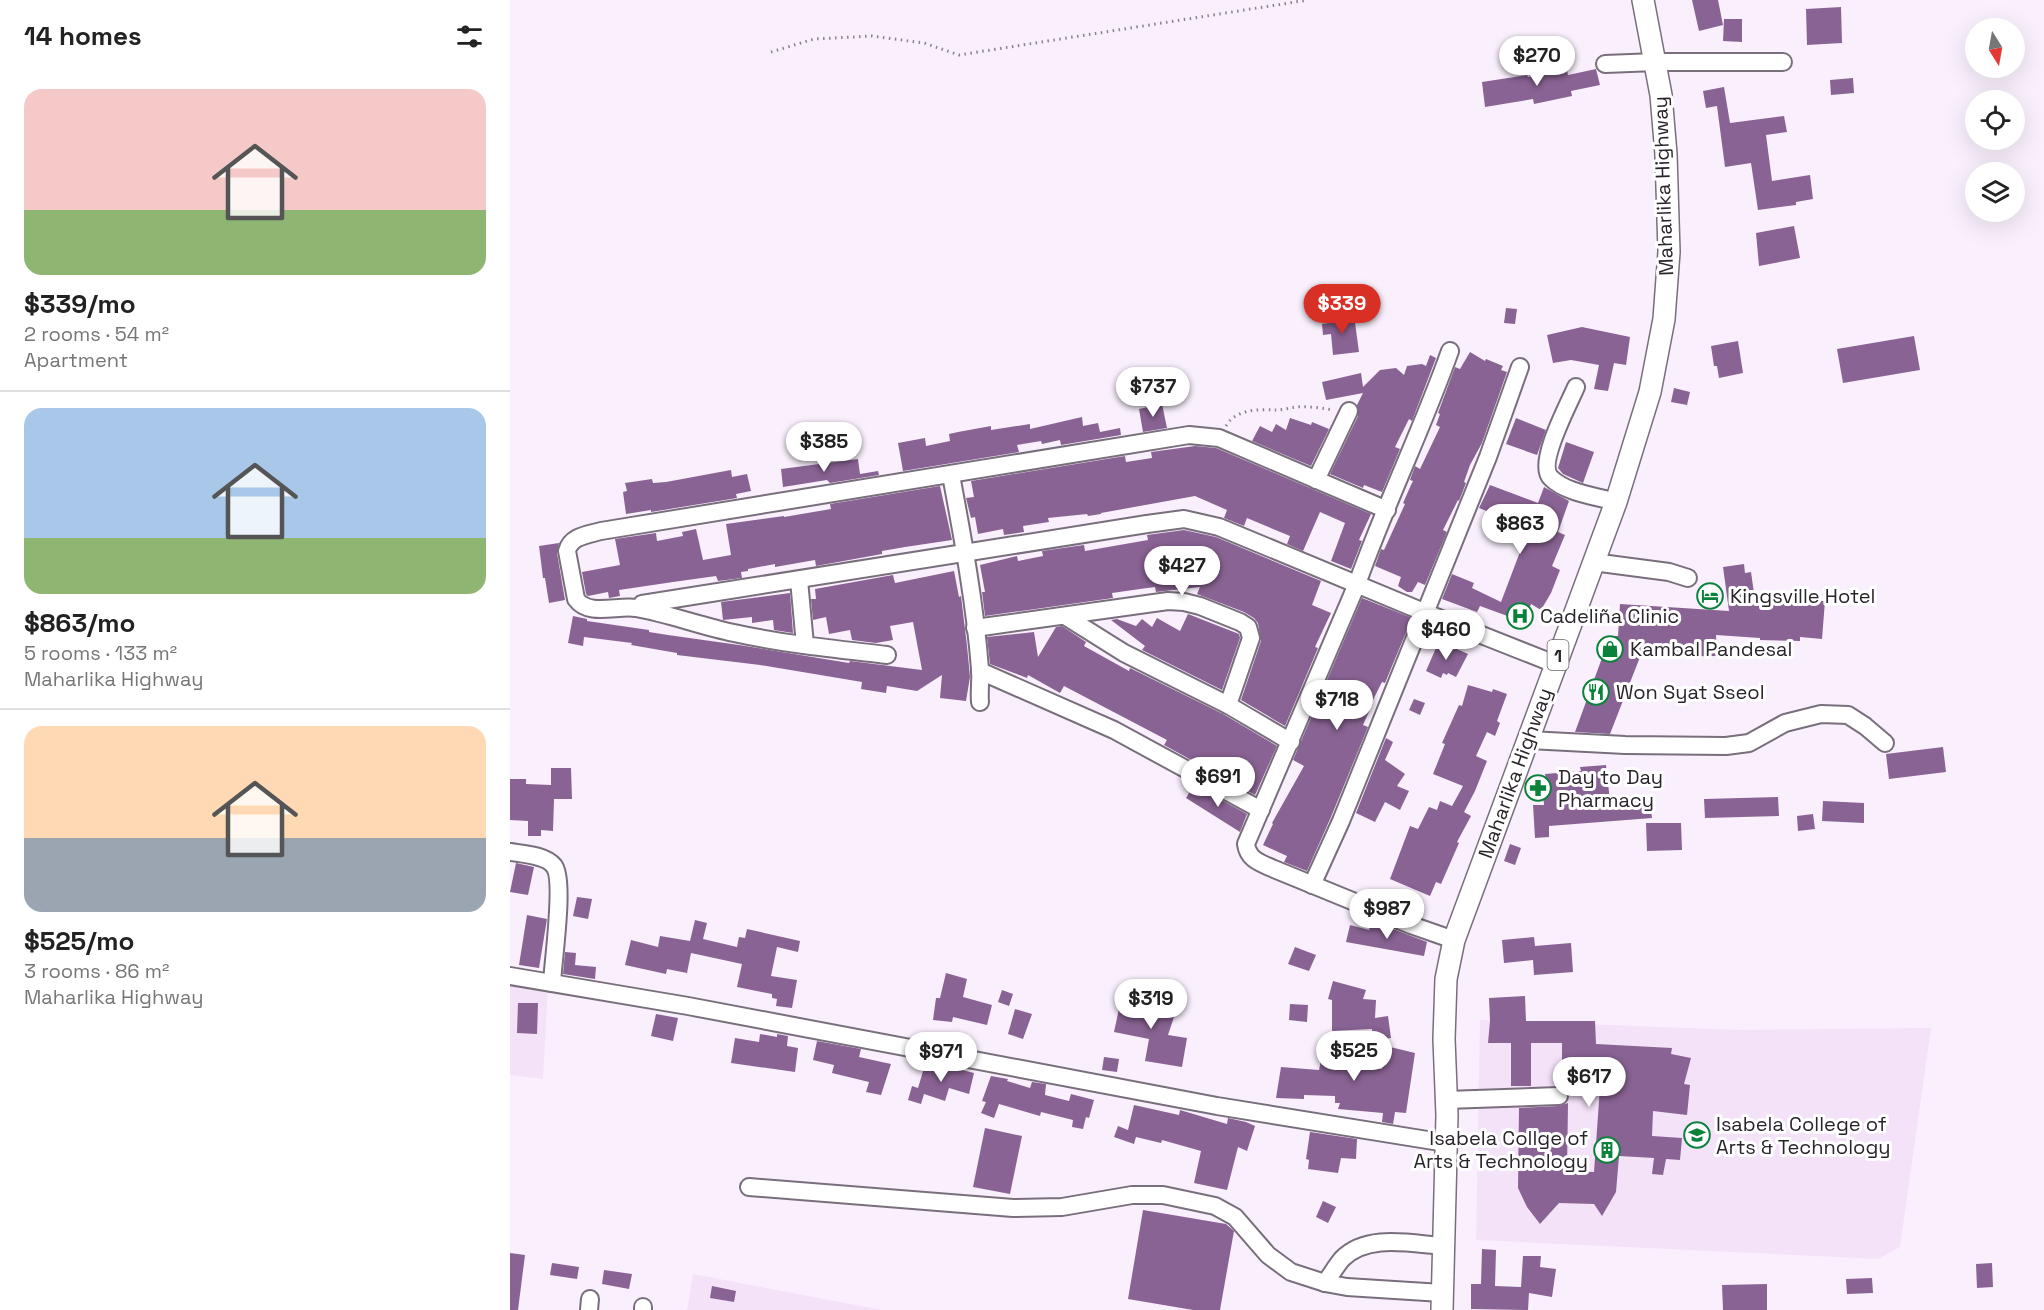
<!DOCTYPE html>
<html lang="en">
<head>
<meta charset="utf-8">
<style>
  :root { --surface:#fff; --page:#f6f6f6; --text:#222; --muted:#767676; --line:#e0e0e0; --accent:#d93025 }
  body { margin:0; font-family:"Space Grotesk",sans-serif; background:var(--page); color:var(--text); height:100vh; display:flex; flex-direction:column; font-size:22px; white-space:nowrap }
  * { box-sizing:border-box; margin:0 }
  p { font-size:20px; color:var(--muted) }
  .icon { flex:none; width:33px; height:33px; fill:none; stroke:currentColor; stroke-width:2; stroke-linecap:round; stroke-linejoin:round }
  .map { position:relative; flex:1; overflow:hidden }
  .sheet { display:flex; flex-direction:column; background:var(--surface); width:510px }
  .sheet>* { flex:none }
  .needle { width:39px; rotate:169deg }
  .tools { position:absolute; left:1455px; top:18px; display:grid; gap:12px }
  .tools a { display:grid; place-items:center; width:60px; height:60px; border-radius:50%; background:var(--surface); box-shadow:0 6px 24px #0002; font-size:30px }
  .price { position:absolute; translate:-50% -51px; padding:0 14px; border-radius:21px; background:#fff; color:#222; font-size:20px; line-height:39px; filter:drop-shadow(0 2px 3px #0008) }
  .price::after { content:''; position:absolute; left:50%; top:36px; width:18px; height:14px; margin-left:-9px; background:inherit; clip-path:polygon(0 0,100% 0,50% 100%) }
  .price.selected { background:var(--accent); color:#fff }
  ul { padding:0; list-style:none }
  li { display:grid; align-content:center; gap:12px; height:318px; padding:0 24px }
  li+li { border-top:2px solid var(--line) }
  li span { display:grid; place-items:center; height:186px; border-radius:18px; color:#555 }
  li>.icon { margin-inline-start:auto }
  span .icon { width:108px; height:108px; fill:#fffc; stroke-width:1 }
  li b { font-size:26px }
  h2 { display:flex; justify-content:space-between; align-items:center; height:72px; padding:0 24px; font-size:26px }
  main { display:flex; flex:1; min-height:0 }
  .map>svg:first-child { display:block }
  .built { fill:#f4e2f9 }
  .building { fill:#896393 }
  .lines { fill:none; stroke-linecap:round; stroke-linejoin:round }
  .minor-casing { stroke:#796e7c; stroke-width:20 }
  .major-casing { stroke:#796e7c; stroke-width:24 }
  .path { stroke:#89828b; stroke-width:3; stroke-dasharray:1.5 4.5; stroke-linecap:butt }
  .minor { stroke:#fff; stroke-width:16 }
  .major { stroke:#fff; stroke-width:21 }
  .labels { text-anchor:middle; dominant-baseline:central; stroke-width:6; stroke-linejoin:round; paint-order:stroke }
  .shield { fill:#fff; stroke:#69666a; stroke-width:1.5 }
  .shield-label { font-size:18px; font-weight:bold; fill:#29242a }
  .street-label { font-size:20px; fill:#29242a; stroke:#fff }
  .poi-label { font-size:20px; fill:#29242a; stroke:#fff; text-anchor:start }
</style>
</head>
<body>
<main>
<section class="sheet">
<h2>14 homes<svg class="icon" aria-label="filters" viewBox="0 0 24 24"><path d="M4 7h16M4 17h16"/><circle cx="9" cy="7" r="2"/><circle cx="15" cy="17" r="2"/></svg></h2>
<ul>
<li><span style="background:linear-gradient(#f6c9c9 65%,#8fb573 0)"><svg class="icon" aria-label="home" viewBox="0 0 24 24"><path d="M3 11l9-7 9 7M6 9v11h12V9"/></svg></span><div><b>$339/mo</b><p>2 rooms · 54 m²</p><p>Apartment</p></div></li>
<li><span style="background:linear-gradient(#a9c7e8 70%,#8fb573 0)"><svg class="icon" aria-label="home" viewBox="0 0 24 24"><path d="M3 11l9-7 9 7M6 9v11h12V9"/></svg></span><div><b>$863/mo</b><p>5 rooms · 133 m²</p><p>Maharlika Highway</p></div></li>
<li><span style="background:linear-gradient(#ffd9b3 60%,#9aa5b1 0)"><svg class="icon" aria-label="home" viewBox="0 0 24 24"><path d="M3 11l9-7 9 7M6 9v11h12V9"/></svg></span><div><b>$525/mo</b><p>3 rooms · 86 m²</p><p>Maharlika Highway</p></div></li>
</ul>
</section>
<div class="map">
<svg width="1534" height="1310" viewBox="0 0 1534 1310">
  <rect width="100%" height="100%" fill="#faf0fd"/>
  <g class="built">
    <polygon points="0,980 38,985 33,1079 0,1075"/>
    <polygon points="970,1020 1229,1030 1421,1028 1390,1247 1368,1259 966,1240"/>
    <polygon points="183,1274 372,1310 177,1310"/>
  </g>
  <g class="building">
    <polygon points="1182,0 1208,0 1213,25 1189,31"/>
    <polygon points="1331,7 1332,43 1297,45 1296,9"/>
    <polygon points="1214,19 1232,19 1232,42 1213,41"/>
    <polygon points="1086,69 1090,85 1061,91 1062,96 1024,104 1023,99 975,107 972,82 1017,75 1018,77 1057,70 1058,75"/>
    <polygon points="1343,78 1344,93 1321,95 1320,80"/>
    <polygon points="1214,87 1220,123 1274,116 1277,132 1256,135 1262,181 1300,175 1303,199 1286,202 1286,205 1248,210 1241,163 1215,167 1207,106 1196,108 1193,91"/>
    <polygon points="1284,226 1290,258 1249,266 1246,233"/>
    <polygon points="996,308 1007,309 1005,324 994,323"/>
    <polygon points="844,315 849,352 823,355 821,334 813,335 812,324 819,323 819,318"/>
    <polygon points="1072,327 1120,337 1116,365 1104,363 1098,391 1084,389 1089,365 1061,360 1043,363 1037,335"/>
    <polygon points="1404,336 1410,370 1333,383 1327,349"/>
    <polygon points="1228,341 1233,373 1209,378 1207,366 1204,366 1201,346"/>
    <polygon points="960,352 975,361 976,359 993,366 991,370 997,372 972,443 960,465 954,482 956,483 949,501 948,500 933,530 937,532 915,585 908,582 902,592 897,592 888,586 891,577 865,566 871,549 874,550 895,504 893,503 901,485 903,481 900,480 905,466 910,469 930,427 926,425 930,414 928,413 945,367 950,369"/>
    <polygon points="920,355 926,358 902,421 899,419 885,447 890,449 872,492 854,485 853,488 820,474 848,416 847,405 853,393 816,400 812,382 851,373 853,387 870,370 886,368 894,375 897,366 912,364 916,366"/>
    <polygon points="1164,388 1180,392 1177,405 1161,402"/>
    <polygon points="652,404 657,428 633,432 629,409"/>
    <polygon points="572,417 573,426 588,423 590,432 610,428 611,435 551,445 550,440 532,444 531,441 507,445 509,452 393,471 388,443 415,438 416,446 440,441 439,434 448,432 481,426 481,430 520,424 520,429"/>
    <polygon points="780,418 801,425 802,422 819,429 801,466 742,441 750,426 762,432 766,424 776,430"/>
    <polygon points="1006,418 1036,430 1027,455 996,444"/>
    <polygon points="1056,442 1084,452 1073,483 1053,474 1048,468"/>
    <polygon points="685,446 706,448 861,514 849,540 852,541 841,569 821,561 835,523 810,512 793,551 777,544 780,536 737,518 734,526 714,518 717,510 685,496 591,513 591,514 578,516 577,514 538,518 539,522 513,526 514,532 494,535 493,529 468,534 465,517 461,518 456,498 464,497 461,481 615,456 616,462 642,458 641,452"/>
    <polygon points="348,459 350,474 368,471 369,475 320,483 317,480 273,487 271,469"/>
    <polygon points="221,470 222,477 237,474 241,491 226,494 227,498 141,512 141,510 116,514 113,492 117,491 115,483 142,479 143,483 156,482"/>
    <polygon points="980,485 1028,503 1034,487 1059,501 1048,532 1055,535 1042,566 1050,570 1041,593 1031,610 1021,604 1014,622 970,606 967,612 932,599 942,574 964,583 962,588 991,602 1019,528 969,508"/>
    <polygon points="430,486 442,540 395,547 372,551 372,554 306,566 305,560 265,567 265,564 238,569 238,571 231,572 232,578 208,581 206,576 163,582 109,590 110,596 99,598 98,592 78,596 76,594 72,572 110,565 105,539 146,533 147,541 173,536 172,532 186,529 193,560 221,555 216,524 274,516 274,517 321,509 320,504"/>
    <polygon points="674,530 706,537 811,581 802,605 821,613 805,647 808,648 775,726 731,700 751,641 748,623 744,618 734,612 687,594 690,587 646,592 645,587 630,589 602,593 603,598 475,616 472,592 475,592 470,565 507,556 508,561 533,556 532,551 574,545 575,551 638,540 637,535"/>
    <polygon points="49,543 47,553 55,600 39,603 35,578 33,578 29,546"/>
    <polygon points="1234,564 1235,573 1241,572 1245,600 1315,601 1312,639 1290,637 1290,641 1250,640 1250,638 1206,635 1207,656 1130,657 1100,734 1065,732 1100,636 1108,636 1110,604 1219,611 1213,567"/>
    <polygon points="444,571 449,597 451,596 457,646 460,677 456,701 430,698 432,675 407,691 377,686 376,693 351,689 352,682 250,665 167,655 167,653 121,645 122,643 74,637 73,646 58,643 63,616 77,619 77,621 139,630 139,632 158,635 229,645 339,663 340,661 412,670 403,622 380,626 383,640 366,643 342,640 340,630 319,634 316,617 303,620 301,599 306,599 305,589 383,575 385,583"/>
    <polygon points="280,593 283,633 264,630 263,620 242,623 242,617 213,620 211,602"/>
    <polygon points="852,598 902,618 875,683 872,682 860,706 861,707 853,725 858,727 821,817 797,871 774,862 777,856 753,845 763,824 762,823 794,766 783,760"/>
    <polygon points="678,614 729,634 730,638 712,690 632,650 635,646 601,620 607,619 626,626 632,619 642,627 647,618 670,631"/>
    <polygon points="552,626 576,642 574,646 619,671 620,668 713,714 767,746 745,795 654,745 657,740 554,686 550,693 518,675 517,678 480,664 477,637 524,632 528,657 546,627"/>
    <polygon points="929,641 958,654 946,677 938,673 937,675 933,673 931,678 916,671"/>
    <polygon points="958,685 982,692 983,689 997,694 987,721 990,723 985,736 977,732 966,756 977,761 965,791 954,812 961,816 947,842 949,843 931,884 926,882 920,896 880,879 900,826 908,829 919,807 927,810 930,801 942,806 953,786 923,774 935,744 932,743 949,705 952,706"/>
    <polygon points="904,699 915,703 910,715 899,710"/>
    <polygon points="876,738 883,742 875,760 895,774 887,786 899,791 890,810 875,802 865,822 846,813"/>
    <polygon points="1433,747 1436,772 1379,779 1376,754"/>
    <polygon points="1096,765 1100,801 1126,799 1126,804 1140,802 1142,818 1039,826 1039,837 1025,838 1023,805 1034,805 1032,781 1036,781 1035,774 1071,771 1070,767"/>
    <polygon points="41,768 61,768 62,799 44,799 43,831 31,830 31,836 18,836 18,821 0,820 0,779 16,779 16,784 41,785"/>
    <polygon points="684,785 737,814 730,832 676,798"/>
    <polygon points="1268,797 1269,816 1195,818 1194,799"/>
    <polygon points="1313,801 1354,803 1354,823 1312,821"/>
    <polygon points="1303,814 1305,829 1288,831 1287,816"/>
    <polygon points="1136,823 1171,823 1172,850 1137,851"/>
    <polygon points="1000,844 1011,848 1005,865 994,861"/>
    <polygon points="6,863 24,867 18,895 0,892"/>
    <polygon points="67,897 82,899 78,919 63,916"/>
    <polygon points="17,915 37,919 29,968 9,965"/>
    <polygon points="185,920 197,923 193,939 227,947 229,937 235,938 237,929 290,941 288,952 267,947 261,976 287,980 282,1008 266,1006 267,999 262,998 262,994 227,987 232,964 181,953 177,973 157,969 156,974 115,965 121,940 148,947 150,936 180,941"/>
    <polygon points="840,925 859,930 860,927 874,929 875,926 917,942 914,956 836,942"/>
    <polygon points="1024,937 1025,946 1061,943 1063,972 1024,975 1023,960 994,963 992,940"/>
    <polygon points="785,947 806,955 799,971 778,964"/>
    <polygon points="55,952 66,953 65,965 86,967 85,979 53,974"/>
    <polygon points="436,973 457,979 453,997 482,1005 477,1025 443,1017 442,1022 423,1020 426,998 430,998"/>
    <polygon points="823,981 856,990 853,999 866,1000 865,1018 878,1016 881,1038 863,1040 862,1029 822,1031 822,1000 818,999"/>
    <polygon points="492,990 503,994 499,1006 488,1002"/>
    <polygon points="612,995 635,999 635,1001 666,1011 658,1035 677,1038 672,1067 635,1061 639,1039 604,1032"/>
    <polygon points="1015,996 1016,1021 1085,1021 1086,1044 1162,1048 1161,1054 1181,1058 1174,1084 1180,1085 1177,1115 1143,1111 1142,1136 1172,1138 1170,1160 1156,1159 1153,1175 1142,1174 1144,1158 1109,1156 1106,1192 1092,1216 1084,1204 1049,1203 1030,1224 1017,1207 1008,1188 1009,1108 1049,1106 1058,1103 1057,1171 1084,1172 1090,1087 1087,1087 1088,1059 1052,1060 1052,1043 1021,1043 1021,1086 1001,1086 1001,1043 978,1043 980,1021 979,998"/>
    <polygon points="8,1003 28,1003 27,1034 7,1033"/>
    <polygon points="780,1004 798,1005 797,1022 779,1020"/>
    <polygon points="505,1009 522,1014 513,1039 498,1034"/>
    <polygon points="146,1014 168,1018 163,1041 141,1036"/>
    <polygon points="250,1034 267,1037 267,1034 278,1036 277,1046 288,1048 285,1072 221,1063 225,1038 249,1042"/>
    <polygon points="816,1036 828,1039 823,1060 844,1064 872,1069 876,1046 905,1053 896,1113 885,1112 883,1124 872,1122 873,1113 828,1109 830,1103 825,1103 825,1096 794,1095 794,1099 766,1098 771,1067 809,1070"/>
    <polygon points="307,1041 351,1049 349,1057 381,1064 371,1095 356,1092 359,1082 322,1073 324,1065 303,1060"/>
    <polygon points="594,1057 609,1059 607,1072 592,1070"/>
    <polygon points="425,1063 464,1073 459,1094 439,1088 435,1101 414,1094 411,1104 398,1100 402,1086 408,1088 414,1068 423,1070"/>
    <polygon points="481,1076 498,1079 497,1081 520,1088 522,1082 536,1084 535,1095 559,1101 561,1094 584,1100 579,1118 576,1117 573,1129 562,1127 563,1120 531,1112 530,1116 489,1104 484,1118 471,1113 476,1102 472,1101"/>
    <polygon points="624,1105 669,1115 670,1110 717,1124 718,1118 736,1122 745,1126 737,1151 728,1147 717,1190 684,1183 691,1151 652,1140 651,1143 626,1137 624,1144 604,1137 608,1126 618,1130"/>
    <polygon points="475,1128 512,1136 500,1194 463,1187"/>
    <polygon points="800,1132 847,1139 846,1159 831,1158 828,1173 798,1169 799,1160 796,1159"/>
    <polygon points="813,1201 826,1207 818,1223 806,1217"/>
    <polygon points="633,1210 716,1224 724,1231 710,1310 683,1310 618,1299"/>
    <polygon points="972,1249 986,1250 985,1286 1011,1287 1013,1256 1031,1256 1030,1267 1046,1269 1042,1297 1019,1293 1018,1310 961,1309 961,1284 971,1284"/>
    <polygon points="0,1253 15,1255 8,1310 0,1310"/>
    <polygon points="42,1263 69,1267 67,1279 40,1275"/>
    <polygon points="1482,1263 1483,1287 1467,1288 1466,1264"/>
    <polygon points="94,1270 122,1274 119,1289 92,1284"/>
    <polygon points="1362,1278 1363,1293 1337,1294 1336,1279"/>
    <polygon points="1257,1284 1257,1310 1213,1310 1212,1285"/>
    <polygon points="202,1286 226,1291 224,1302 200,1298"/>
  </g>
  <g class="lines">
    <g class="minor-casing">
      <g id="minor">
        <polyline points="1095,64 1146,62 1273,62"/>
        <path d="M 940,351 C 912,430 875,505 847,584 L 736,844 C 738,860 751,863 764,869 L 901,925 L 944,940"/>
        <path d="M 1066,387 C 1059,404 1026,464 1041,478 C 1056,493 1086,496 1106,502"/>
        <path d="M 441,475 C 453,539 465,604 470,669 C 471,680 469,691 470,702"/>
        <polyline points="806,480 839,411"/>
        <polyline points="1083,562 1159,572 1178,578"/>
        <polyline points="289,580 295,645"/>
        <polyline points="132,604 637,524 674,519 709,527 916,613 1045,664"/>
        <polyline points="555,616 614,653 718,705 781,742"/>
        <polyline points="465,628 658,601 674,602 690,606 730,622 738,627 741,638 718,705"/>
        <path d="M 377,655 C 326,649 274,644 224,633 C 191,626 159,614 126,608 C 107,605 79,617 66,599 L 57,551 C 61,536 77,535 91,531 L 679,435 L 709,438 L 877,510"/>
        <polyline points="470,671 604,730 751,810"/>
        <polyline points="1019,740 1115,745 1216,746 1239,743 1275,723 1311,714 1338,715 1355,726 1375,743"/>
        <path d="M 0,852 C 13,854 36,855 44,866 C 55,880 43,961 42,983"/>
        <polyline points="802,885 831,821 978,457 1010,367"/>
        <polyline points="0,976 178,1006 707,1106 936,1143"/>
        <polyline points="936,1100 1049,1096"/>
        <polyline points="239,1187 503,1208 552,1207 622,1195 653,1195 705,1206 725,1217 758,1255 781,1272 815,1283 837,1287 932,1293"/>
        <path d="M 815,1283 C 821,1275 826,1266 832,1259 C 857,1233 902,1244 933,1246"/>
        <polyline points="79,1310 80,1299"/>
        <polyline points="133,1310 133,1307"/>
      </g>
    </g>
    <g class="major-casing">
      <polyline id="major" points="932,1310 937,1115 934,1039 936,979 944,940 1106,502 1140,392 1154,319 1159,252 1156,154 1151,95 1133,0"/>
    </g>
    <g class="path">
      <polyline points="261,52 304,39 362,36 414,43 449,55 798,0"/>
      <path d="M 716,426 C 725,409 750,409 767,410 C 773,410 779,408 785,407 C 798,406 811,408 823,410"/>
    </g>
    <use href="#minor" class="minor"/>
    <use href="#major" class="major"/>
  </g>
  <defs>
    <g id="hotel-ring" transform="scale(1.35)"><circle r="9.5" fill="#fff" stroke="#0a823b" stroke-width="1.5"/><path d="M-6-4.5h1.5V1H6V5H4.5V3h-9V5H-6ZM-4 0a1.8 1.8 0 1 1 3.6 0ZM.5 0V-2.5h3Q6-2.5 6 0Z" fill="#0a823b"/></g>
    <g id="hospital-ring" transform="scale(1.35)"><circle r="9.5" fill="#fff" stroke="#0a823b" stroke-width="1.5"/><path d="M-5-5h3v3.5h4V-5h3V5h-3V1.5h-4V5h-3Z" fill="#0a823b"/></g>
    <g id="shop-ring" transform="scale(1.35)"><circle r="9.5" fill="#fff" stroke="#0a823b" stroke-width="1.5"/><path d="M-5-2.5h2.3a2.7 3.5 0 0 1 5.4 0H5L5.5 6h-11ZM-1.5-2.5h3a1.5 2.3 0 0 0-3 0Z" fill="#0a823b"/></g>
    <g id="restaurant-ring" transform="scale(1.35)"><circle r="9.5" fill="#fff" stroke="#0a823b" stroke-width="1.5"/><path d="M-5-6h1v4h1v-4h1v4h1v-4h1v5L-1.5 .5V6h-2V.5L-5-1ZM5-6V6H3V1.5H1.5Q1.5-4 5-6Z" fill="#0a823b"/></g>
    <g id="pharmacy-ring" transform="scale(1.35)"><circle r="9.5" fill="#fff" stroke="#0a823b" stroke-width="1.5"/><path d="M-2-6h4v4h4v4h-4v4h-4v-4h-4v-4h4Z" fill="#0a823b"/></g>
    <g id="university-ring" transform="scale(1.35)"><circle r="9.5" fill="#fff" stroke="#0a823b" stroke-width="1.5"/><path d="M0-5L7-2L0 1L-7-2ZM-4 1L0 2.5L4 1V4Q0 6-4 4Z" fill="#0a823b"/></g>
    <g id="building-ring" transform="scale(1.35)"><circle r="9.5" fill="#fff" stroke="#0a823b" stroke-width="1.5"/><path d="M-4-6H4V6H1V3H-1V6H-4ZM-2.5-4.3h1.7v1.8h-1.7ZM.8-4.3h1.7v1.8H.8ZM-2.5-1h1.7V.8h-1.7ZM.8-1h1.7V.8H.8Z" fill="#0a823b"/></g>
  </defs>
  <g fill-rule="evenodd">
    <use href="#hotel-ring" x="1200" y="596"/>
    <use href="#hospital-ring" x="1010" y="616"/>
    <use href="#shop-ring" x="1100" y="649"/>
    <use href="#restaurant-ring" x="1086" y="692"/>
    <use href="#pharmacy-ring" x="1028" y="788"/>
    <use href="#university-ring" x="1187" y="1135"/>
    <use href="#building-ring" x="1097" y="1150"/>
  </g>
  <g class="labels">
    <rect class="shield" x="1037.5" y="640" width="21" height="30" rx="4.5"/>
    <g class="shield-label">
      <text x="1048" y="655">1</text>
    </g>
    <g class="street-label">
      <text transform="translate(1153 186) rotate(-92)">Maharlika Highway</text>
      <text transform="translate(1005 773) rotate(-70)">Maharlika Highway</text>
    </g>
    <g class="poi-label">
      <text x="1220" y="596">Kingsville Hotel</text>
      <text x="1030" y="616">Cadeliña Clinic</text>
      <text x="1120" y="649">Kambal Pandesal</text>
      <text x="1106" y="692">Won Syat Sseol</text>
      <text x="1048" y="777">Day to Day<tspan x="1048" dy="23">Pharmacy</tspan></text>
      <text x="1206" y="1124">Isabela College of<tspan x="1206" dy="23">Arts &amp; Technology</tspan></text>
      <text x="1078" y="1138" text-anchor="end">Isabela Collge of<tspan x="1078" dy="23">Arts &amp; Technology</tspan></text>
    </g>
  </g>
</svg>
<div class="tools">
<a><svg class="needle" viewBox="-14 -14 28 28"><path d="M0-13l5 13h-10z" fill="#e53935"/><path d="M0 13l5-13h-10z" fill="#767676"/></svg></a>
<a><svg class="icon" aria-label="locate" viewBox="0 0 24 24"><circle cx="12" cy="12" r="6"/><path d="M12 2v4M12 18v4M2 12h4M18 12h4"/></svg></a>
<a><svg class="icon" aria-label="layers" viewBox="0 0 24 24"><path d="M12 4l9 5-9 5-9-5zM3 14l9 5 9-5"/></svg></a>
</div>
<b class="price" style="left:1027px;top:87px">$270</b>
<b class="price selected" style="left:832px;top:335px">$339</b>
<b class="price" style="left:643px;top:418px">$737</b>
<b class="price" style="left:314px;top:473px">$385</b>
<b class="price" style="left:1010px;top:555px">$863</b>
<b class="price" style="left:672px;top:597px">$427</b>
<b class="price" style="left:936px;top:661px">$460</b>
<b class="price" style="left:827px;top:731px">$718</b>
<b class="price" style="left:708px;top:808px">$691</b>
<b class="price" style="left:877px;top:940px">$987</b>
<b class="price" style="left:641px;top:1030px">$319</b>
<b class="price" style="left:844px;top:1082px">$525</b>
<b class="price" style="left:431px;top:1083px">$971</b>
<b class="price" style="left:1079px;top:1108px">$617</b>
</div>
</main>
</body>
</html>
